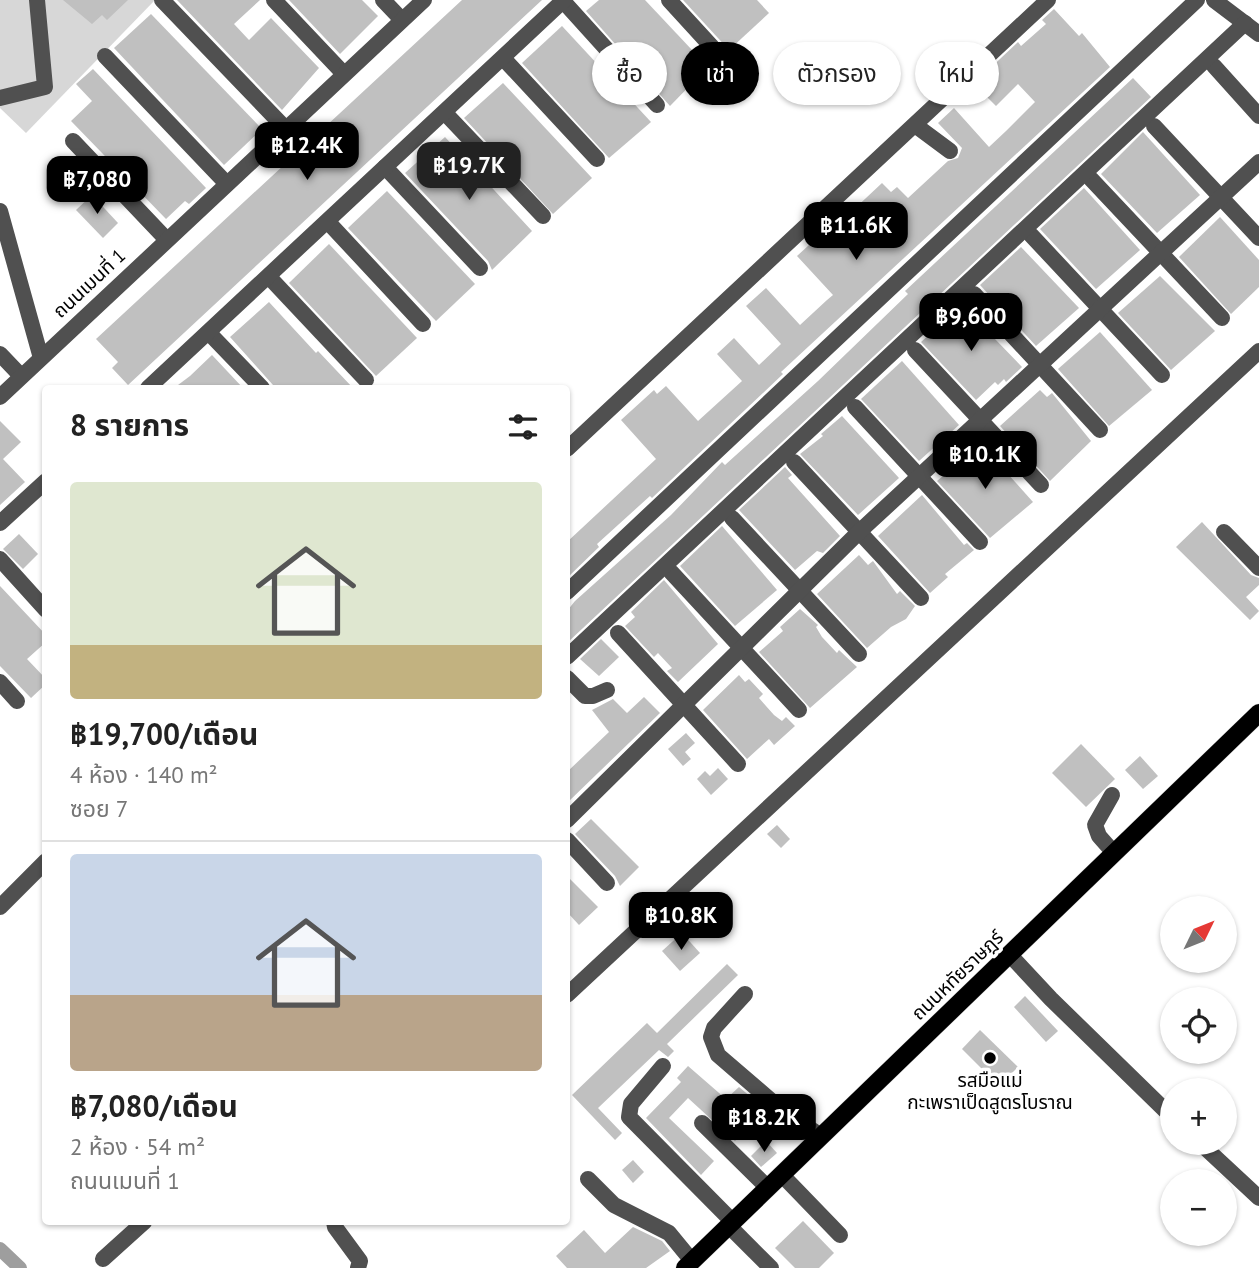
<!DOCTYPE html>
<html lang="th">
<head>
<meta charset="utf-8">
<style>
  :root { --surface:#fff; --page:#f6f6f6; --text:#222; --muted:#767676; --line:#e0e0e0; --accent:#000 }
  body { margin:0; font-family:"PT Sans","Noto Sans Thai",sans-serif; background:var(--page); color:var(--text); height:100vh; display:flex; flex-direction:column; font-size:26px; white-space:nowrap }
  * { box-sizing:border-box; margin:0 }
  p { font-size:23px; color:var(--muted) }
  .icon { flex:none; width:38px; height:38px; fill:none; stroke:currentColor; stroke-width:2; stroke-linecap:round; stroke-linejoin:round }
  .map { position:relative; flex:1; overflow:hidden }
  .details { position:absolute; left:42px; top:385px; width:528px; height:840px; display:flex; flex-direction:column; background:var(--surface); border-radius:7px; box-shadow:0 2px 5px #0004 }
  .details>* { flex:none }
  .banner { position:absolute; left:592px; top:42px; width:562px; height:63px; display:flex; gap:14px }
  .needle { width:46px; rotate:47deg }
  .buttons { position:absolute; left:1160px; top:896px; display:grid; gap:14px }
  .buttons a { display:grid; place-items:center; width:77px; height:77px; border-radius:50%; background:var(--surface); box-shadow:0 2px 5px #0004; font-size:35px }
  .price { position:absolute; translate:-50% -60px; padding:0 16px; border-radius:14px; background:var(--accent); color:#fff; font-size:23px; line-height:46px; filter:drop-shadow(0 2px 4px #0008) }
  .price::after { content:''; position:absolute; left:50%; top:42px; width:21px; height:16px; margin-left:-10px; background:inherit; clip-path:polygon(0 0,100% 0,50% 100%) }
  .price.active { background:#222; color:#fff }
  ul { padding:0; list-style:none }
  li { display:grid; align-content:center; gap:14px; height:371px; padding:0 28px }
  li+li { border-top:2px solid var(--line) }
  li span { display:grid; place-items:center; height:217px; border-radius:7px; color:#555 }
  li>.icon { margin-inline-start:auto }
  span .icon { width:126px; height:126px; fill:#fffc; stroke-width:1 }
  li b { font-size:30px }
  h2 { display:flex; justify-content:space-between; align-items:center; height:84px; padding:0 28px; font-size:30px }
  .tag { padding:0 24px; border-radius:32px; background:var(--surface); box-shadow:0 2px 5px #0004; font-size:24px; line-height:63px }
  .tag.active { background:var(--accent); color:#fff }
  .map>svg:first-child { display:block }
  .green { fill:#d7d7d7 }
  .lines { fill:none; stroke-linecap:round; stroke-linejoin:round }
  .canal { stroke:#9e9e9e; stroke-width:14 }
  .building { fill:#c0c0c0 }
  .major-casing { stroke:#dbdbdb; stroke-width:19 }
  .minor { stroke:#505050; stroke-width:16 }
  .major { stroke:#000; stroke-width:18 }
  .poi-dot { fill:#000; stroke:#fff; stroke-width:2.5 }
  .labels { text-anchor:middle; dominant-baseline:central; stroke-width:7; stroke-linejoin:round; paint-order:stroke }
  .street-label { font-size:19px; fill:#000; stroke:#fff }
  .poi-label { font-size:19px; fill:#000; stroke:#fff }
</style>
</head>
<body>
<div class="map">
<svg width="1259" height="1268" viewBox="0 0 1259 1268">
  <rect width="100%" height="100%" fill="#fff"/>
  <polygon class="green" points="0,0 155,0 26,133 0,108"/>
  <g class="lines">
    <polyline class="canal" points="0,1249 20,1268"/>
  </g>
  <g class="building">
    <polygon points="63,0 128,0 107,20 102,15 92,24"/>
    <polygon points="177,0 260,0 234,24 249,40 271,18 319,68 282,110"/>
    <polygon points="289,0 362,0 378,16 340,54"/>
    <polygon points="462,0 542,0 128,385 112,368 118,362 96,339"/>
    <polygon points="599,0 645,0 708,67 670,106 586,11"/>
    <polygon points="683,0 757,0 769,13 729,50"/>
    <polygon points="1054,9 1079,36 1082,33 1110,67 781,372 783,374 652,498 650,496 597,544 599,547 567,578 567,542 656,459 621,420 654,390 657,394 666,386 698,421 742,381 717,354 734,338 759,365 781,344 746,306 766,288 800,325 827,300 833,295 797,256 809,245 805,241 843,206 850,213 882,183 891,192 897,187 908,198 948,161 958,158 962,148 938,123 954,108 989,147 1006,131 1035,102 1018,84 996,106 986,96 996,86 984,74 1018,42 1021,46 1046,24 1042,20"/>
    <polygon points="151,14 262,129 224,165 114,48"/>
    <polygon points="562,26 651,122 609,158 522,63"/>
    <polygon points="93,69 206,188 189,204 185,201 166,219 71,121 92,101 76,84"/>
    <polygon points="1133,78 1151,97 567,643 567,611 575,601 671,515 722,462 725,465 818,381 908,294 905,291"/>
    <polygon points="503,83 592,178 553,214 464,118"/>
    <polygon points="1143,132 1200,195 1157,233 1101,174"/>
    <polygon points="445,137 532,231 492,270 488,261 405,173"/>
    <polygon points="1084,188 1140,250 1096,289 1040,229"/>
    <polygon points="387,191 475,284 436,321 348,228"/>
    <polygon points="92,195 118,223 103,238 76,210"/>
    <polygon points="1220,217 1259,260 1259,287 1231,314 1179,257"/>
    <polygon points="329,244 417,338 376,376 289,283"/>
    <polygon points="1021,247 1079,308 1036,346 980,285"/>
    <polygon points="1160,276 1215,331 1171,370 1118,313"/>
    <polygon points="269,302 316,353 318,351 353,388 279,388 273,385 230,337"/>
    <polygon points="962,305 1022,367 1006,382 1004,379 998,385 995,382 976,400 921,342"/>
    <polygon points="1100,332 1152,390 1109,426 1058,369"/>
    <polygon points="212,355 243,388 174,388 190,376"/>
    <polygon points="902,361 959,425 919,461 861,399"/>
    <polygon points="1040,390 1047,397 1052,393 1091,441 1050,481 1000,426"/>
    <polygon points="842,416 899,478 858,515 800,454 823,436 821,434"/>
    <polygon points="0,421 21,442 3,459 25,482 0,505"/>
    <polygon points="981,444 1033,502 990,538 937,481"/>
    <polygon points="785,467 792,475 788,478 840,536 823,553 817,551 795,570 739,510"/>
    <polygon points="922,495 964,545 967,543 974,550 945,574 948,577 930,593 878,536"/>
    <polygon points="1202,522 1251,575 1259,578 1259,585 1246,597 1259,611 1250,620 1176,547"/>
    <polygon points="722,526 777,590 735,626 680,566"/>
    <polygon points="19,534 38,554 23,569 3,549"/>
    <polygon points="859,555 868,565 873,561 897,594 900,591 915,606 906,619 891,627 867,648 817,594"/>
    <polygon points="664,580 718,644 678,682 667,671 672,668 658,653 654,657 625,626 635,617 631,612"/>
    <polygon points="0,586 46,635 46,642 27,659 46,679 46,684 31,698 0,666"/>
    <polygon points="800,609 818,625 816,627 822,637 837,653 839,650 857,667 810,708 759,652 783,631 780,627"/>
    <polygon points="601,639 619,657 599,676 580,659"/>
    <polygon points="739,675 745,682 749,679 763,694 759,698 774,715 782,721 786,717 795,726 774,745 769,739 747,759 703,710"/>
    <polygon points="644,697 660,713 567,803 567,772 609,732 592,710 613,699 627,713"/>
    <polygon points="686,733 695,743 685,752 691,759 683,766 668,749"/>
    <polygon points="1081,744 1115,779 1086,807 1052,773"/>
    <polygon points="1140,756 1158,776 1143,789 1125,770"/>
    <polygon points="718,768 728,779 711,795 697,779 705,771 710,776"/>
    <polygon points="591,819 639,867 620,886 615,876 575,834"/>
    <polygon points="777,825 790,839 781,848 767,834"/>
    <polygon points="567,876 598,907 579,925 567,912"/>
    <polygon points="682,933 700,953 680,971 662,951"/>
    <polygon points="727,964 738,975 667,1044 674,1051 668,1057 659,1050 598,1108 622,1133 615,1140 572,1095 647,1023 657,1033"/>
    <polygon points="1025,996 1058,1031 1046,1042 1014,1007"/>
    <polygon points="980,1030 1018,1067 999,1086 962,1049"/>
    <polygon points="688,1066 726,1099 739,1087 751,1097 737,1110 752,1124 735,1141 688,1098 669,1118 714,1161 701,1175 646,1118 681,1082 677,1078"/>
    <polygon points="766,1141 777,1153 761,1167 751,1156"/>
    <polygon points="633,1160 644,1172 633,1183 622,1170"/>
    <polygon points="803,1221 834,1253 819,1268 795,1268 775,1248"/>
    <polygon points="633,1227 662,1241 670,1251 646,1268 567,1268 556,1256 584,1230 605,1253"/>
  </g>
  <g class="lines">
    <g class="major-casing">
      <polyline id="major" points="685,1268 1259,713"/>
    </g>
    <g class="minor">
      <polyline points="162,0 285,128"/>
      <polyline points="274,0 344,74"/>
      <polyline points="383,0 402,20"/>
      <polyline points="669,0 712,47"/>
      <polyline points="1214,0 1259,34"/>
      <polyline points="563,1 657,105"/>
      <polyline points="105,56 227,184"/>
      <polyline points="503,58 597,159"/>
      <polyline points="1214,66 1259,116"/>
      <polyline points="0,98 45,87 37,0"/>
      <polyline points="445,113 543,216"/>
      <polyline points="915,125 950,151"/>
      <polyline points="1154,126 1259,238"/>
      <polyline points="73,141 167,240"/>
      <polyline points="385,167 480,268"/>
      <polyline points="1091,179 1222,318"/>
      <polyline points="0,211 41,358"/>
      <polyline points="328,222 423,324"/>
      <polyline points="1031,235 1162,375"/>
      <polyline points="270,278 366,380"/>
      <polyline points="974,294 1100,430"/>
      <polyline points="210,334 262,388"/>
      <polyline points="915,350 1041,485"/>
      <polyline points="0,354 21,376"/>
      <polyline points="148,388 564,0"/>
      <polyline points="0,397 424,0"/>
      <polyline points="855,407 980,542"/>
      <polyline points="567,449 1048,0"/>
      <polyline points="794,462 921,598"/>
      <polyline points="732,518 859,654"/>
      <polyline points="0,523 46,481"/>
      <polyline points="1224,532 1259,568"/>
      <polyline points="0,559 46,610"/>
      <polyline points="671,572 799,710"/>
      <polyline points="567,592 1197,0"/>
      <polyline points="618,633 738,764"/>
      <polyline points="567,657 1245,23"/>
      <polyline points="567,678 585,696 593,696 607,690"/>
      <polyline points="0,682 17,701"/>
      <polyline points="1112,795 1095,825 1099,836 1114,853"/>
      <polyline points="567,820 859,532 1259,162"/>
      <polyline points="567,840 607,883"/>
      <polyline points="0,907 46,861"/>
      <polyline points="1009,954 1051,999 1172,1117"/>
      <polyline points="745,994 714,1028 711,1037 718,1055 783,1111 821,1136"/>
      <polyline points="567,995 1259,351"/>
      <polyline points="663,1066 631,1104 629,1117 733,1222"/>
      <polyline points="702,1123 768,1188"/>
      <polyline points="1200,1143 1259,1198"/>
      <polyline points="782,1175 840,1235"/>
      <polyline points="588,1179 614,1205 669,1233 692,1261"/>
      <polyline points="334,1222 335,1227 360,1261 358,1268"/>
      <polyline points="729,1226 771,1268"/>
      <polyline points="103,1259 144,1222"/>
    </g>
    <use href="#major" class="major"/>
  </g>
  <circle class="poi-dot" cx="990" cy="1058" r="7"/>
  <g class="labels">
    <g class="street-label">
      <text transform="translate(89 283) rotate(-43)">ถนนเมนที่ 1</text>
      <text transform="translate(957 975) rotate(-44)">ถนนหทัยราษฎร์</text>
    </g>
    <g class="poi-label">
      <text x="990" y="1080">รสมือแม่<tspan x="990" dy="22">กะเพราเป็ดสูตรโบราณ</tspan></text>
    </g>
  </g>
</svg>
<div class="buttons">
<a><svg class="needle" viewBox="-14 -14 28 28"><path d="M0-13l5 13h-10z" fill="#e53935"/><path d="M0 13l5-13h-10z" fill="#767676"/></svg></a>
<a><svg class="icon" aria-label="locate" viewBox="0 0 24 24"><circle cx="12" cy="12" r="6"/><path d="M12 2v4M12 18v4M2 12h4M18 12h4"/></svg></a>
<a>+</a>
<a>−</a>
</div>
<b class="price" style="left:307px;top:182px">฿12.4K</b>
<b class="price active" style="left:469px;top:202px">฿19.7K</b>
<b class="price" style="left:97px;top:216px">฿7,080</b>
<b class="price" style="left:856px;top:262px">฿11.6K</b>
<b class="price" style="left:971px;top:353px">฿9,600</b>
<b class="price" style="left:985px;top:491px">฿10.1K</b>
<b class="price" style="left:681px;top:952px">฿10.8K</b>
<b class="price" style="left:764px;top:1154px">฿18.2K</b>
<div class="banner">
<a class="tag">ซื้อ</a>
<a class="tag active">เช่า</a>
<a class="tag">ตัวกรอง</a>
<a class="tag">ใหม่</a>
</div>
<section class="details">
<h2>8 รายการ<svg class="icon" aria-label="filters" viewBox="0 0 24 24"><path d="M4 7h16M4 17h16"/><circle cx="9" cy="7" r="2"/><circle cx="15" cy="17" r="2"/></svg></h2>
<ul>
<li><span style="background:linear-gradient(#dfe7d0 75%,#c2b280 0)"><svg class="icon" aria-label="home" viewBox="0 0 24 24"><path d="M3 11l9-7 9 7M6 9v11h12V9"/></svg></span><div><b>฿19,700/เดือน</b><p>4 ห้อง · 140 m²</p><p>ซอย 7</p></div></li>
<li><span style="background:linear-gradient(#c9d6e8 65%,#b9a48a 0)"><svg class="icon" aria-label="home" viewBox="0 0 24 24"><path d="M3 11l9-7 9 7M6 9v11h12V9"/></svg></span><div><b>฿7,080/เดือน</b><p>2 ห้อง · 54 m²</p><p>ถนนเมนที่ 1</p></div></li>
</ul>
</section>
</div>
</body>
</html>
